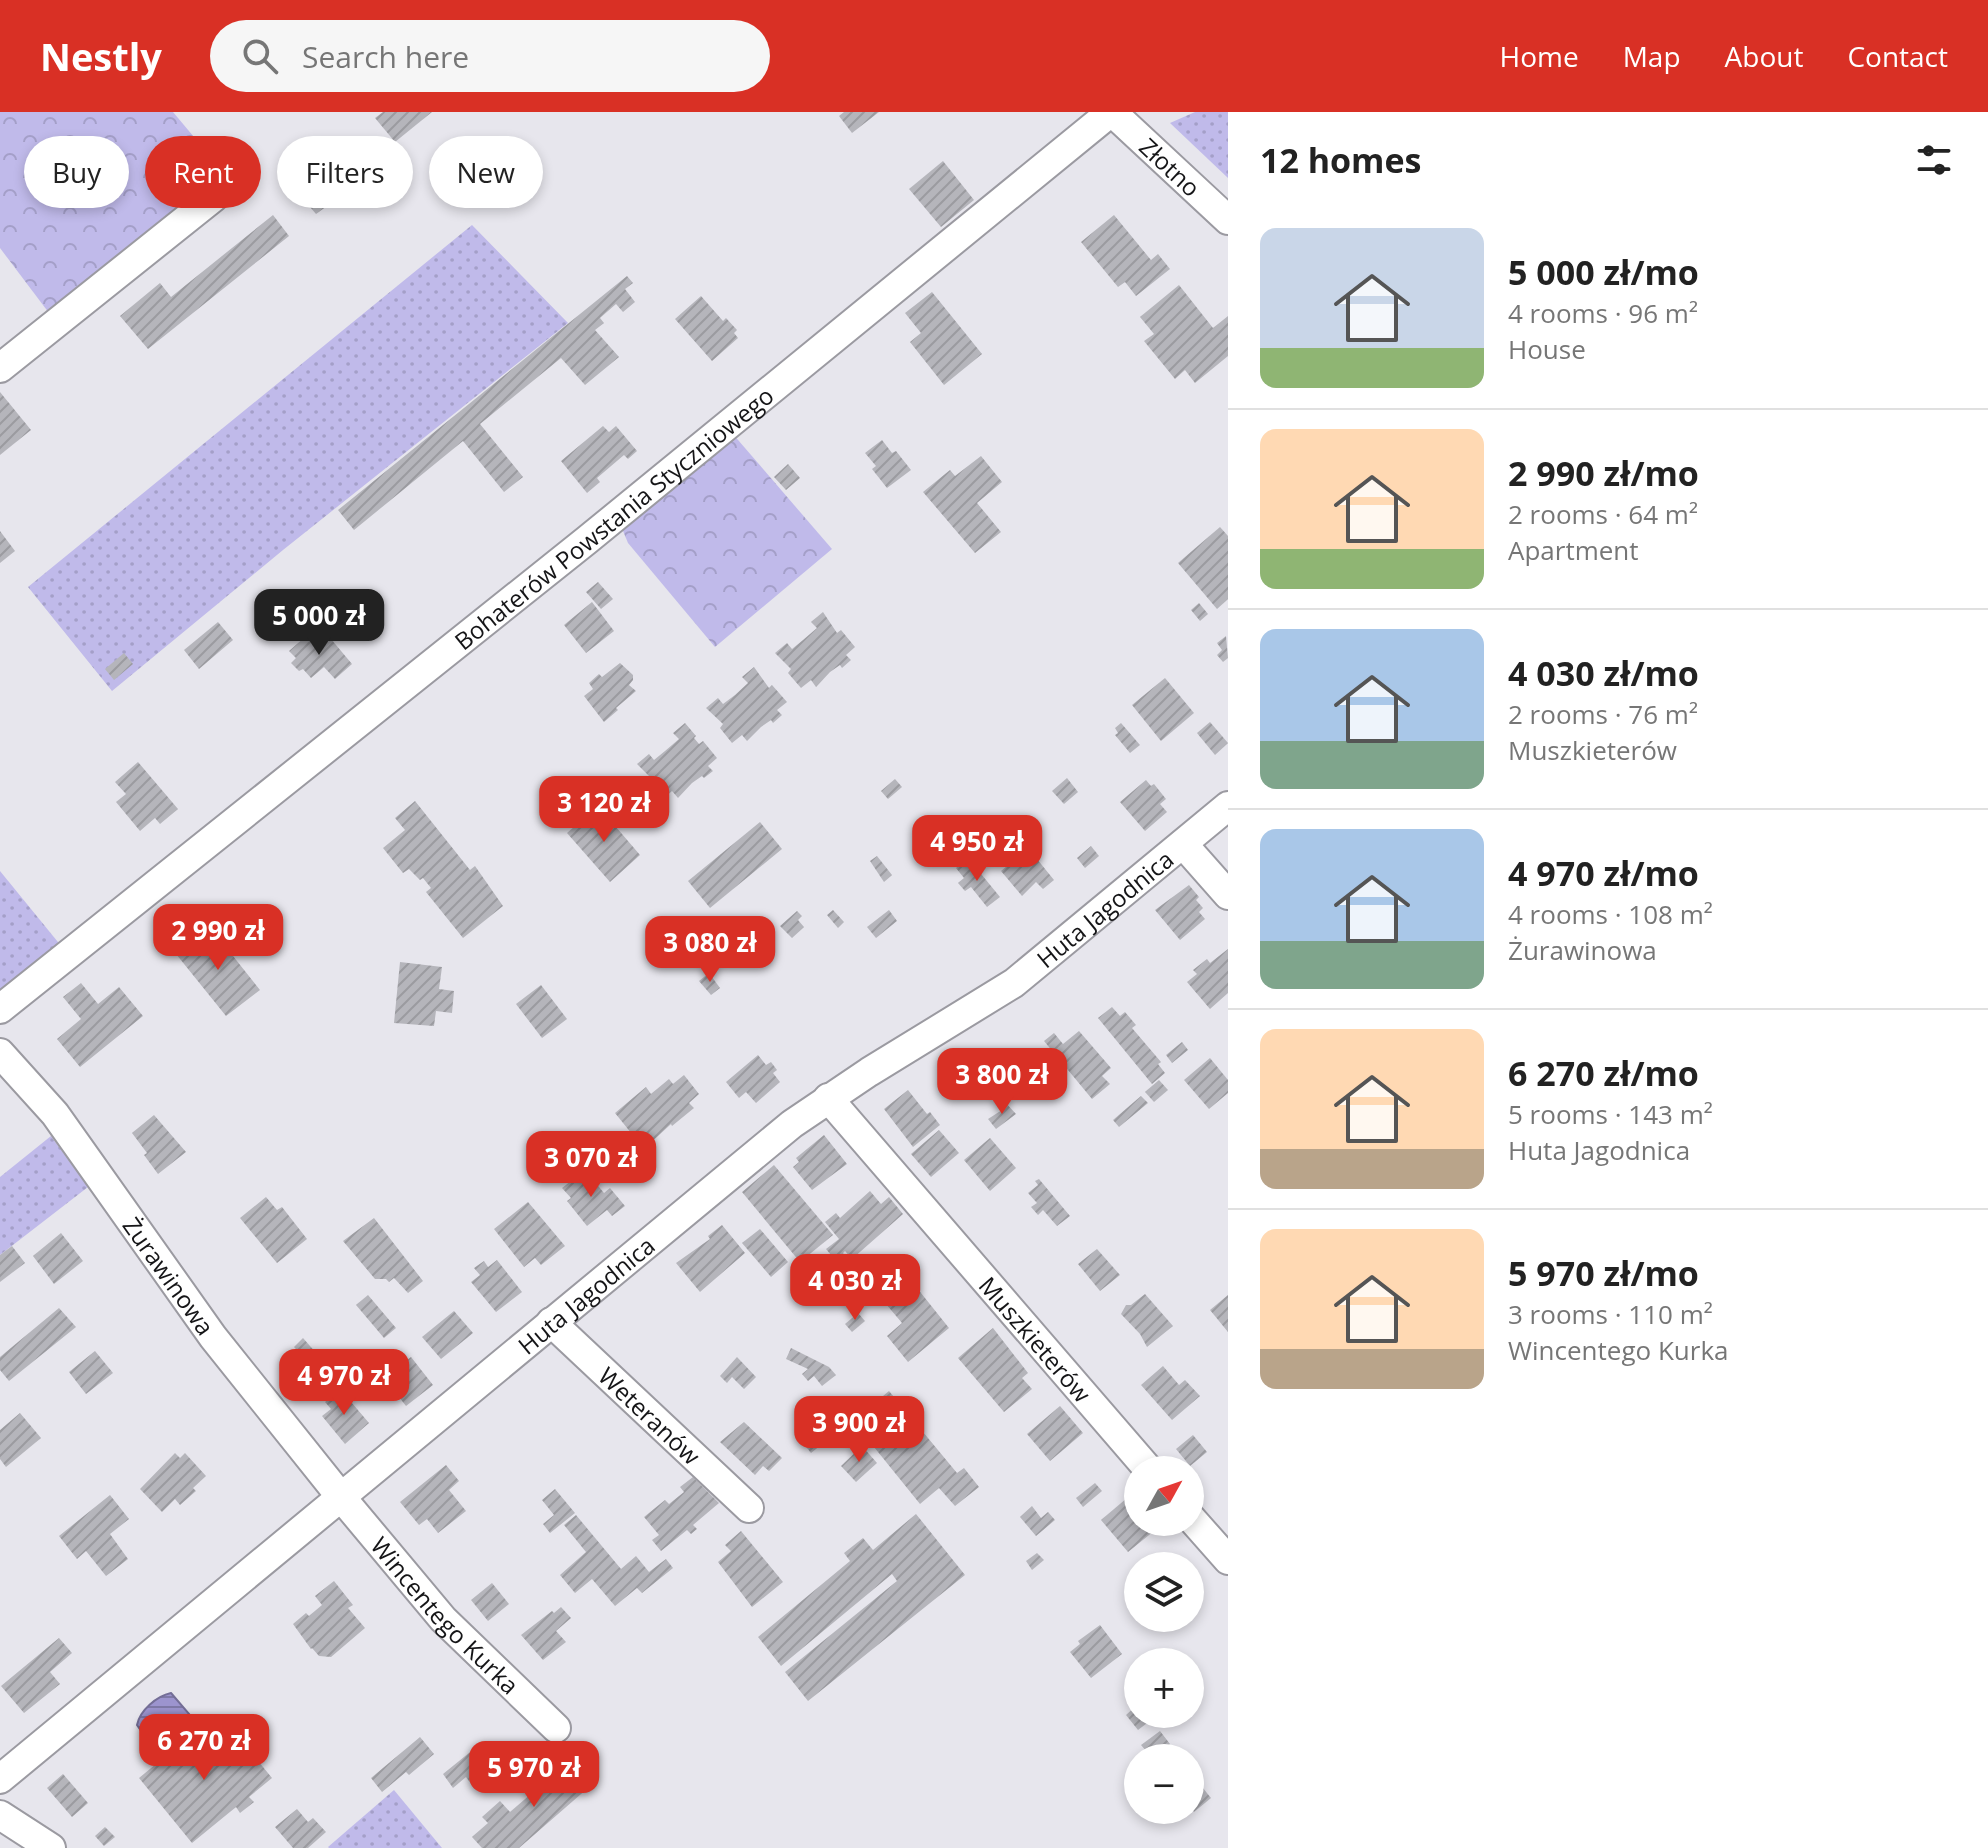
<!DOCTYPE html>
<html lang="en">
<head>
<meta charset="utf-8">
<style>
  :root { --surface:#fff; --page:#f6f6f6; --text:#222; --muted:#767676; --line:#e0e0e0; --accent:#d93025 }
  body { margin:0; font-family:"Open Sans",sans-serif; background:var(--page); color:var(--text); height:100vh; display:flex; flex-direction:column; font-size:30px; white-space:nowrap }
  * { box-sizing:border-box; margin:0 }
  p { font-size:26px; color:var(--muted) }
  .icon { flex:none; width:44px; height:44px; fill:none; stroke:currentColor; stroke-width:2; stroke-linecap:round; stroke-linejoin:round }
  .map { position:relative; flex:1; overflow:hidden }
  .drawer { display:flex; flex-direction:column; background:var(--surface); width:760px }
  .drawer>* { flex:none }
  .guide { position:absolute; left:24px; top:24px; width:760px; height:72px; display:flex; gap:16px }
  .needle { width:52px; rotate:50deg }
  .tools { position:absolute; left:1124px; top:1344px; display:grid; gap:16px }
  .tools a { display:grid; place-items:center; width:80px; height:80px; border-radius:50%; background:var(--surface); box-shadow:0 4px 12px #0003; font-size:40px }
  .price { position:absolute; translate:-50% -68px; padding:0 18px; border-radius:16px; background:var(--accent); color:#fff; font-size:26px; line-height:52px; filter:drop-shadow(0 2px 4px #0008) }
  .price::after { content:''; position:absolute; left:50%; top:48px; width:24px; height:18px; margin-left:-12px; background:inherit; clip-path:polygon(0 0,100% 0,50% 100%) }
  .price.on { background:#222; color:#fff }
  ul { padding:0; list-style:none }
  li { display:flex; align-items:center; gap:24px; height:200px; padding:0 32px }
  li+li { border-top:2px solid var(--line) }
  li span { display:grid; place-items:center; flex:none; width:224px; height:160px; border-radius:16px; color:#555 }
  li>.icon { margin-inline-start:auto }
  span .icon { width:96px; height:96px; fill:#fffc; stroke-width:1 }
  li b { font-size:34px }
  h2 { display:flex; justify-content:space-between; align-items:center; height:96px; padding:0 32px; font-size:34px }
  .chip { padding:0 28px; border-radius:36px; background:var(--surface); box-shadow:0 4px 12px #0003; font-size:28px; line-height:72px }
  .chip.on { background:var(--accent); color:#fff }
  header { display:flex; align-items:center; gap:48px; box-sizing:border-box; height:112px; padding:0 40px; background:var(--accent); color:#fff }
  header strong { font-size:38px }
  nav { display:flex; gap:44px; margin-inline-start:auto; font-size:28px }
  .search { width:560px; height:72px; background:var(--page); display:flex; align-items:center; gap:20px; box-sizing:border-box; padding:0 28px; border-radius:44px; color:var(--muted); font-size:30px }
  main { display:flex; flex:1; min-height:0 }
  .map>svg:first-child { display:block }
  .grass { fill:url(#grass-dots) }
  .forest { fill:url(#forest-crowns) }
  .water { fill:url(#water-rules); stroke:#746e97; stroke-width:2 }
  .building { fill:url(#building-hatch) }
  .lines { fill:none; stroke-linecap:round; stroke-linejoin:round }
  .minor-casing { stroke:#9b9aa1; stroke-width:32 }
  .minor { stroke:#fff; stroke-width:28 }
  .labels { text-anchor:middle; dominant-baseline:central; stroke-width:6; stroke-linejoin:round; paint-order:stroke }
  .street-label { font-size:24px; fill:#151517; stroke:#e7e6ed }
</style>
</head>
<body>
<header>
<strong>Nestly</strong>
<div class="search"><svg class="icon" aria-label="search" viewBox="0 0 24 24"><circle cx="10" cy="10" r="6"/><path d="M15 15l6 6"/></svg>Search here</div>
<nav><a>Home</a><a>Map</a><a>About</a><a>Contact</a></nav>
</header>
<main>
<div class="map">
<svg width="1228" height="1736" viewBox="0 0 1228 1736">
  <defs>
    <pattern id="grass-dots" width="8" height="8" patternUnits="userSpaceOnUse" patternTransform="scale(2)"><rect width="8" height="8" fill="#c0baea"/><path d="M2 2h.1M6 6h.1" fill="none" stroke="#a49fc8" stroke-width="1.8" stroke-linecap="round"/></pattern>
    <pattern id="forest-crowns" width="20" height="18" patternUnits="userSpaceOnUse" patternTransform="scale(2)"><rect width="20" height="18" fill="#c0baea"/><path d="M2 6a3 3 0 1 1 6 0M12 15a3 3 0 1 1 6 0" fill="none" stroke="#a49fc8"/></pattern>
    <pattern id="water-rules" width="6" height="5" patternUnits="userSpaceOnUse" patternTransform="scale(2)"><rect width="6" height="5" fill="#9c94ce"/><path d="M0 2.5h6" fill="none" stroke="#7e78a6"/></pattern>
    <pattern id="building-hatch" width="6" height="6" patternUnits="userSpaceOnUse" patternTransform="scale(2)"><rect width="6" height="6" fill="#b5b5bb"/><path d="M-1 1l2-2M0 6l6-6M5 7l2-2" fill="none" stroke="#9b9ba0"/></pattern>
  </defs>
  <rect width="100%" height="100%" fill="#e7e6ed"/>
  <g class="grass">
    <polygon points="1195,0 1228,0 1228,66 1170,11"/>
    <polygon points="472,113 568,211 283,438 112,579 28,475"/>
    <polygon points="0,759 62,835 0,885"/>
    <polygon points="51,1024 88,1075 0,1143 0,1065"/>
    <polygon points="394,1678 442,1736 329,1736 328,1735"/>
  </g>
  <g class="forest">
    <polygon points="0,0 173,0 225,62 49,201 0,136"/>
    <polygon points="732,321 832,437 715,535 628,431 621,414"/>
  </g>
  <path class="water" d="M 171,1581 L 190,1603 L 157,1629 L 147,1627 L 137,1613 C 140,1598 157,1584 171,1581 Z"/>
  <g class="building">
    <polygon points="383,0 432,0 395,30 375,6"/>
    <polygon points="844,0 879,0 852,21 839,4"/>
    <polygon points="943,49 974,88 941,115 909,77"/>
    <polygon points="320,86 327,94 316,102 310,95"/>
    <polygon points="273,103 289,124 148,237 120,204 160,171 171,185"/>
    <polygon points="1114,103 1151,148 1158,142 1170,157 1136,184 1125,170 1118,175 1081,130"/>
    <polygon points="627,164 633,171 625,177 635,190 623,200 616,192 600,206 604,211 595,218 619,245 585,273 561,246 480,312 523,365 504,380 463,329 354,418 338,398"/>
    <polygon points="1179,173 1213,216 1228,204 1228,244 1195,271 1185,258 1175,267 1144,229 1154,222 1140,205"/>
    <polygon points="932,180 982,242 944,273 910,230 921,221 905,201"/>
    <polygon points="701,184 723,209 726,206 737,218 734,221 738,226 712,249 675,207"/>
    <polygon points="0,280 31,318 0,343"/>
    <polygon points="603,314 609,320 616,314 637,339 628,347 624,343 597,366 600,370 587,381 561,349"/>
    <polygon points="882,328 892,341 896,339 911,358 887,376 872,357 876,354 865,341"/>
    <polygon points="981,344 1002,370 977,391 1001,420 975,441 923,380 950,358 955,364"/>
    <polygon points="788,352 800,366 786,378 774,365"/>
    <polygon points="1220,415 1228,424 1228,487 1217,497 1178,451"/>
    <polygon points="0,419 15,439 0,451"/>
    <polygon points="598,470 613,487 601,497 586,480"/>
    <polygon points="592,490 614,519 586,541 564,513"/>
    <polygon points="1199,491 1208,502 1200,509 1191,498"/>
    <polygon points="823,500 837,521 841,518 855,535 846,543 851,548 842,556 840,553 830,560 816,575 811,568 801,576 788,561 791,557 775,541 787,531 792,537 803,528 817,516 811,510"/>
    <polygon points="218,510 233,528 199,557 184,538"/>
    <polygon points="312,519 324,533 331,527 352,552 335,567 324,555 311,566 303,557 299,559 291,551 296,546 289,539"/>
    <polygon points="1226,524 1228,546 1223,550 1217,543 1222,538 1217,531"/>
    <polygon points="124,541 133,552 114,568 105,557"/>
    <polygon points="620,551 633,563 633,568 629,573 636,579 616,596 618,598 604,610 584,584 593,577 589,571 599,562 602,565"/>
    <polygon points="754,555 769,576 772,573 787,590 777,598 782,603 773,611 771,608 761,615 747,629 742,623 732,631 720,616 723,612 706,596 718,586 723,592 735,583 748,571 742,565"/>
    <polygon points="1165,566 1194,601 1161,629 1132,593"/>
    <polygon points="1210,610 1228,631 1215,643 1197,621"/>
    <polygon points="685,611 696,624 694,626 699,632 703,629 717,646 708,654 713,659 704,666 702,664 692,671 678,686 672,679 663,687 650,672 653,668 637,652 649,642 654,648 665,639 679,627 673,621"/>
    <polygon points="1121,611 1140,633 1130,641 1115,623 1118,621 1115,616"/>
    <polygon points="138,650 178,697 160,712 155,706 140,719 116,690 126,682 115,670"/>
    <polygon points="1067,666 1078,680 1064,692 1052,679"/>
    <polygon points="895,667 902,675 888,687 881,679"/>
    <polygon points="1146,668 1151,674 1154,672 1166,687 1160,692 1167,700 1145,719 1120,690"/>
    <polygon points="415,689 470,758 475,754 503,794 463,826 426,780 431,776 423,766 420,768 409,757 403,761 383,736 405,718 395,706"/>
    <polygon points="598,694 640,743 610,770 567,721"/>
    <polygon points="760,710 782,737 710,796 688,769"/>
    <polygon points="1020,726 1054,768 1043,777 1036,770 1022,784 1001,759 1012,750 1015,750 1005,738"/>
    <polygon points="1091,734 1099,744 1085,756 1077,746"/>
    <polygon points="877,744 892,763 884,770 870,749"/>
    <polygon points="968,746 1000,785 987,795 971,775 965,779 958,771 964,766 956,756"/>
    <polygon points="1189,773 1199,785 1196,788 1203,796 1199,800 1205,807 1180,828 1155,798"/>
    <polygon points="833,798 844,810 838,816 827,803"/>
    <polygon points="889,798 897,809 876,826 867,815"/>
    <polygon points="797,799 802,804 798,808 804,815 792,826 780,814"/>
    <polygon points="214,820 260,878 226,904 176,842 203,821 207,826"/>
    <polygon points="1228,837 1228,881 1210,897 1187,870 1197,862 1193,858 1207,847 1210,851"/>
    <polygon points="400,850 442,855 439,877 454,879 452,901 436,899 434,914 394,911"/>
    <polygon points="709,861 720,876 711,883 699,869"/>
    <polygon points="81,871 98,892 119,875 143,904 80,955 57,927 81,907 63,885"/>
    <polygon points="541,873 567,907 542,926 516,892"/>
    <polygon points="1112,895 1120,904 1125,900 1136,913 1132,916 1161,950 1158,952 1165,961 1152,972 1098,906"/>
    <polygon points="1079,919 1111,956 1102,964 1110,972 1092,987 1044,929 1054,921 1063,932"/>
    <polygon points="1182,930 1188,938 1172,951 1166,943"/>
    <polygon points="758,943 766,953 771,950 777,958 773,961 780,970 756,991 746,980 739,986 726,970"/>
    <polygon points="1210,946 1228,968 1228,981 1209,997 1184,968"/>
    <polygon points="684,963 699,982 689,991 694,996 672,1014 671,1012 644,1037 615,1001 646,975 651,982 669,967 673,972"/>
    <polygon points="1159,968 1168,978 1154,990 1145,980"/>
    <polygon points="908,978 927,1002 930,1000 940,1013 913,1035 884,997"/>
    <polygon points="1141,984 1148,991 1119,1015 1113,1008"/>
    <polygon points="1004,989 1016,1002 996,1017 988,1007 1002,998 998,993"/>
    <polygon points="154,1003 186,1040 158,1062 144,1043 147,1041 132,1021"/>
    <polygon points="939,1018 959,1041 931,1065 911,1042"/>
    <polygon points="824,1023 847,1052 812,1078 793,1055 799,1050 796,1046"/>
    <polygon points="990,1026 1016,1056 990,1079 964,1048"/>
    <polygon points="774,1053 833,1123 800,1150 742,1080"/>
    <polygon points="585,1058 604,1081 610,1076 625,1094 612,1104 607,1098 587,1114 567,1089 571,1086 562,1076"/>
    <polygon points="1039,1067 1070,1104 1057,1114 1043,1098 1038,1103 1031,1095 1037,1091 1028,1081 1038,1073 1035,1069"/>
    <polygon points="870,1079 881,1092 889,1085 903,1102 852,1147 845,1139 843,1141 849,1149 841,1155 826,1137 839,1127 825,1110 836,1101 840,1106"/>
    <polygon points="266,1085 277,1098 282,1095 307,1127 277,1151 240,1106"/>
    <polygon points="528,1090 565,1134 541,1153 535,1146 524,1155 494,1117"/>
    <polygon points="374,1106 423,1169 408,1181 394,1166 389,1170 386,1167 375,1167 343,1129"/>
    <polygon points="722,1113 745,1141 700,1180 676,1151 710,1127 708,1124"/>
    <polygon points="760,1117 788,1150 771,1165 742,1131"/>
    <polygon points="61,1121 83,1149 54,1172 33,1144"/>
    <polygon points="12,1134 25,1151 0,1170 0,1143"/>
    <polygon points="1097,1137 1120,1163 1100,1179 1078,1152"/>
    <polygon points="497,1148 522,1180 496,1200 471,1170 480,1163 474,1156 484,1149 488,1155"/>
    <polygon points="897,1151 949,1216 908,1250 887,1224 902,1211 886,1192 895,1184 880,1165"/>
    <polygon points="1145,1182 1173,1214 1147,1235 1140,1222 1121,1202 1126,1193 1131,1193"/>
    <polygon points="368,1183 396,1216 384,1226 356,1193"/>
    <polygon points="1228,1183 1228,1220 1210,1198"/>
    <polygon points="59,1196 76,1215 9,1269 0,1258 0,1245"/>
    <polygon points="454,1199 473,1221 441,1247 422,1225"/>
    <polygon points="858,1201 865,1209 852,1220 845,1212"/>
    <polygon points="993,1216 1028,1261 1022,1266 1032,1277 1004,1300 958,1246"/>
    <polygon points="303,1226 324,1250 315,1258 294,1235"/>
    <polygon points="791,1236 829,1255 836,1263 822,1274 814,1264 808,1269 802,1262 808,1257 786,1247"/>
    <polygon points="95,1239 113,1261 86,1282 69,1260"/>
    <polygon points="411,1245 433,1273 406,1294 384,1266"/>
    <polygon points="737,1245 756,1265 744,1277 732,1265 727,1271 720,1264"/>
    <polygon points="1163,1254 1179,1273 1185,1268 1200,1284 1172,1308 1141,1273"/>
    <polygon points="340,1277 369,1311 345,1332 322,1304 331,1297 325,1290"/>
    <polygon points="889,1279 957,1361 964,1356 979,1375 955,1394 939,1376 920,1392 853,1309"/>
    <polygon points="1060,1294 1083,1321 1050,1349 1027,1322"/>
    <polygon points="20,1301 41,1326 6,1355 0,1347 0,1318"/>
    <polygon points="744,1310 782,1346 769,1359 763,1354 755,1363 720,1330"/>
    <polygon points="817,1319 826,1329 811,1341 803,1331"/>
    <polygon points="1193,1323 1207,1340 1190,1354 1176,1337"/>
    <polygon points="862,1334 877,1351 856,1370 841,1354"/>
    <polygon points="175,1341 180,1346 185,1341 206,1364 193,1376 196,1379 180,1393 175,1387 162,1400 140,1377"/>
    <polygon points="446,1353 459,1369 449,1378 466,1399 438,1421 427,1407 419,1413 400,1390"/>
    <polygon points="693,1365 719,1391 693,1413 697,1417 691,1422 687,1418 661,1439 652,1428 659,1423 644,1405 665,1388 669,1392 684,1380 680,1375"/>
    <polygon points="1095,1371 1102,1379 1083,1395 1076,1386"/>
    <polygon points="555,1377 575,1401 550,1421 543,1412 554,1403 542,1388"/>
    <polygon points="110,1383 129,1407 110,1422 128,1447 106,1464 86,1439 77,1447 59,1424"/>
    <polygon points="1127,1386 1138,1399 1138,1410 1147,1410 1154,1419 1128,1440 1101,1408"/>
    <polygon points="1032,1394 1041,1406 1048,1400 1055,1408 1036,1424 1020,1405"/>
    <polygon points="916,1402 965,1463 808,1589 785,1560 897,1469 892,1462 781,1554 758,1525 850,1449 844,1441 863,1426 873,1438"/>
    <polygon points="576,1403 621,1457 636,1444 649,1460 666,1447 673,1456 642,1481 637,1476 615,1494 592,1467 575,1481 560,1463 586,1440 564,1413"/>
    <polygon points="741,1419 783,1470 752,1495 718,1450 731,1439 725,1433"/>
    <polygon points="1037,1441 1044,1448 1032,1458 1026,1449"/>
    <polygon points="334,1469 353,1493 348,1496 365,1516 331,1545 319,1544 312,1536 311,1537 293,1512 306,1501 309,1504 322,1493 315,1484"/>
    <polygon points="492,1471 509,1492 488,1509 471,1488"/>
    <polygon points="561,1495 571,1506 556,1519 566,1530 543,1548 521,1523 552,1499 554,1501"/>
    <polygon points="1100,1513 1122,1542 1091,1566 1070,1540 1080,1532 1078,1529"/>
    <polygon points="59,1526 72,1541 50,1560 60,1572 24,1601 1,1574"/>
    <polygon points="1138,1592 1138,1602 1159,1602 1138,1618 1126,1603"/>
    <polygon points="207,1610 233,1642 245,1633 272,1666 249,1685 254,1690 240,1701 236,1695 192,1731 139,1666"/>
    <polygon points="1160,1619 1170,1632 1168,1634 1178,1646 1152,1646 1141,1633"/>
    <polygon points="420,1625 434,1642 409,1663 406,1660 382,1680 371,1666"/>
    <polygon points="480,1632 499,1656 474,1676 466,1665 453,1676 443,1662"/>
    <polygon points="575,1644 596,1669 519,1736 482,1736 472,1725 488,1711 482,1705 500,1689 510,1700"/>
    <polygon points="1190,1660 1211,1686 1194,1700 1190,1694"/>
    <polygon points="63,1662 88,1691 72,1705 47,1676"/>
    <polygon points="297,1697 308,1710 313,1706 326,1720 308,1736 293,1736 275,1715"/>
    <polygon points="105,1715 115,1725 104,1734 95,1724"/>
  </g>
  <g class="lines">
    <g class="minor-casing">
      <g id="minor">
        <path id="s1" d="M 1112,0 L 1228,108"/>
        <polyline points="0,256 214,85"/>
        <polyline points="1183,732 1228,783"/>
        <path id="s2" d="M 0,897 L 587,428 L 1111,0"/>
        <path id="s3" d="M 0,941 L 55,1002 L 213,1225 L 341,1385 L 443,1507 L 556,1616"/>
        <path id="s4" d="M 828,986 L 1149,1358"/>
        <path id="s5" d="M 551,1210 L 749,1396"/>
        <polyline points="1190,1405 1228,1448"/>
        <path id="s6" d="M 0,1667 L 792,1012 L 869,960 L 1014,871 L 1228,694"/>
        <polyline points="0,1703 51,1736"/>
      </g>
    </g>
    <use href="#minor" class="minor"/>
  </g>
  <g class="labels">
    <g class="street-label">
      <text stroke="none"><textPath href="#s1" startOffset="80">Złotno</textPath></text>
      <text stroke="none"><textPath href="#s2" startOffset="786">Bohaterów Powstania Styczniowego</textPath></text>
      <text stroke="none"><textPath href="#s6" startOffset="1408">Huta Jagodnica</textPath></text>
      <text stroke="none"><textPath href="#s3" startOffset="280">Żurawinowa</textPath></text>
      <text stroke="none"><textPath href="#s6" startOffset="760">Huta Jagodnica</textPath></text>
      <text stroke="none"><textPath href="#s4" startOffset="318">Muszkieterów</textPath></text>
      <text stroke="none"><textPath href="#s5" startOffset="136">Weteranów</textPath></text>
      <text stroke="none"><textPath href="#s3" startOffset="718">Wincentego Kurka</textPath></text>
    </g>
  </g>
</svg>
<div class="tools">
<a><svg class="needle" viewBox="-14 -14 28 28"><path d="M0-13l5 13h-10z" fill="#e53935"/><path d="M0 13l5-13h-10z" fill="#767676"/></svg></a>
<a><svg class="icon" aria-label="layers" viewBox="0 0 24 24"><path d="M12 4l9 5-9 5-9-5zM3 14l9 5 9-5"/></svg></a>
<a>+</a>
<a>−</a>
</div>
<b class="price on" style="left:319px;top:545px">5 000 zł</b>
<b class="price" style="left:604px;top:732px">3 120 zł</b>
<b class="price" style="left:977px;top:771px">4 950 zł</b>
<b class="price" style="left:218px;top:860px">2 990 zł</b>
<b class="price" style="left:710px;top:872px">3 080 zł</b>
<b class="price" style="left:1002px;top:1004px">3 800 zł</b>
<b class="price" style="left:591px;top:1087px">3 070 zł</b>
<b class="price" style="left:855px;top:1210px">4 030 zł</b>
<b class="price" style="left:344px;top:1305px">4 970 zł</b>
<b class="price" style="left:859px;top:1352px">3 900 zł</b>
<b class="price" style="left:204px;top:1670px">6 270 zł</b>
<b class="price" style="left:534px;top:1697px">5 970 zł</b>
<div class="guide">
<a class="chip">Buy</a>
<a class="chip on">Rent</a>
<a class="chip">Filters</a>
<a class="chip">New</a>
</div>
</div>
<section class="drawer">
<h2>12 homes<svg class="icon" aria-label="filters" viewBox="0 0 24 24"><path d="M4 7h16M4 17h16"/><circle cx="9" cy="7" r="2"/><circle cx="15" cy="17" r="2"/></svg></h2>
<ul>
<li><span style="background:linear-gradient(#c9d6e8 75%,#8fb573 0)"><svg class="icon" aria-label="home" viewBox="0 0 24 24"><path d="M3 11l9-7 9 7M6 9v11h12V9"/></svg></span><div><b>5 000 zł/mo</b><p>4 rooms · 96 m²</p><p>House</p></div></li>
<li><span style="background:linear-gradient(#ffd9b3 75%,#8fb573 0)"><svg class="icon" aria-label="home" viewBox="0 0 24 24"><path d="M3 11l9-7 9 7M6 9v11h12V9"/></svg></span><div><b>2 990 zł/mo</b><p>2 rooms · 64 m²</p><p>Apartment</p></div></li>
<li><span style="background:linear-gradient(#a9c7e8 70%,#7fa58c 0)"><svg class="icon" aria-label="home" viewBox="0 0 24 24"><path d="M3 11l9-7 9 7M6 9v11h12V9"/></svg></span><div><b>4 030 zł/mo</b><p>2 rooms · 76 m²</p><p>Muszkieterów</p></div></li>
<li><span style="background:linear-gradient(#a9c7e8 70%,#7fa58c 0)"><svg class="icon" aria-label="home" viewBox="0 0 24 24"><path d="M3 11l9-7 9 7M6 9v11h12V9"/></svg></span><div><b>4 970 zł/mo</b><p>4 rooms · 108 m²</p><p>Żurawinowa</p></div></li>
<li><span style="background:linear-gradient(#ffd9b3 75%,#b9a48a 0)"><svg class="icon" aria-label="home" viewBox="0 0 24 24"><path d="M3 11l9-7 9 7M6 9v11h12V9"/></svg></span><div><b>6 270 zł/mo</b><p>5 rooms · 143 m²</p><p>Huta Jagodnica</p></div></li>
<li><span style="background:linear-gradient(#ffd9b3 75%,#b9a48a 0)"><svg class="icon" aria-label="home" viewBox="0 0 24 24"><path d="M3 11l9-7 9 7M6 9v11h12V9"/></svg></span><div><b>5 970 zł/mo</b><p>3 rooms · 110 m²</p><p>Wincentego Kurka</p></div></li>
</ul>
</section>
</main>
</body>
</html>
